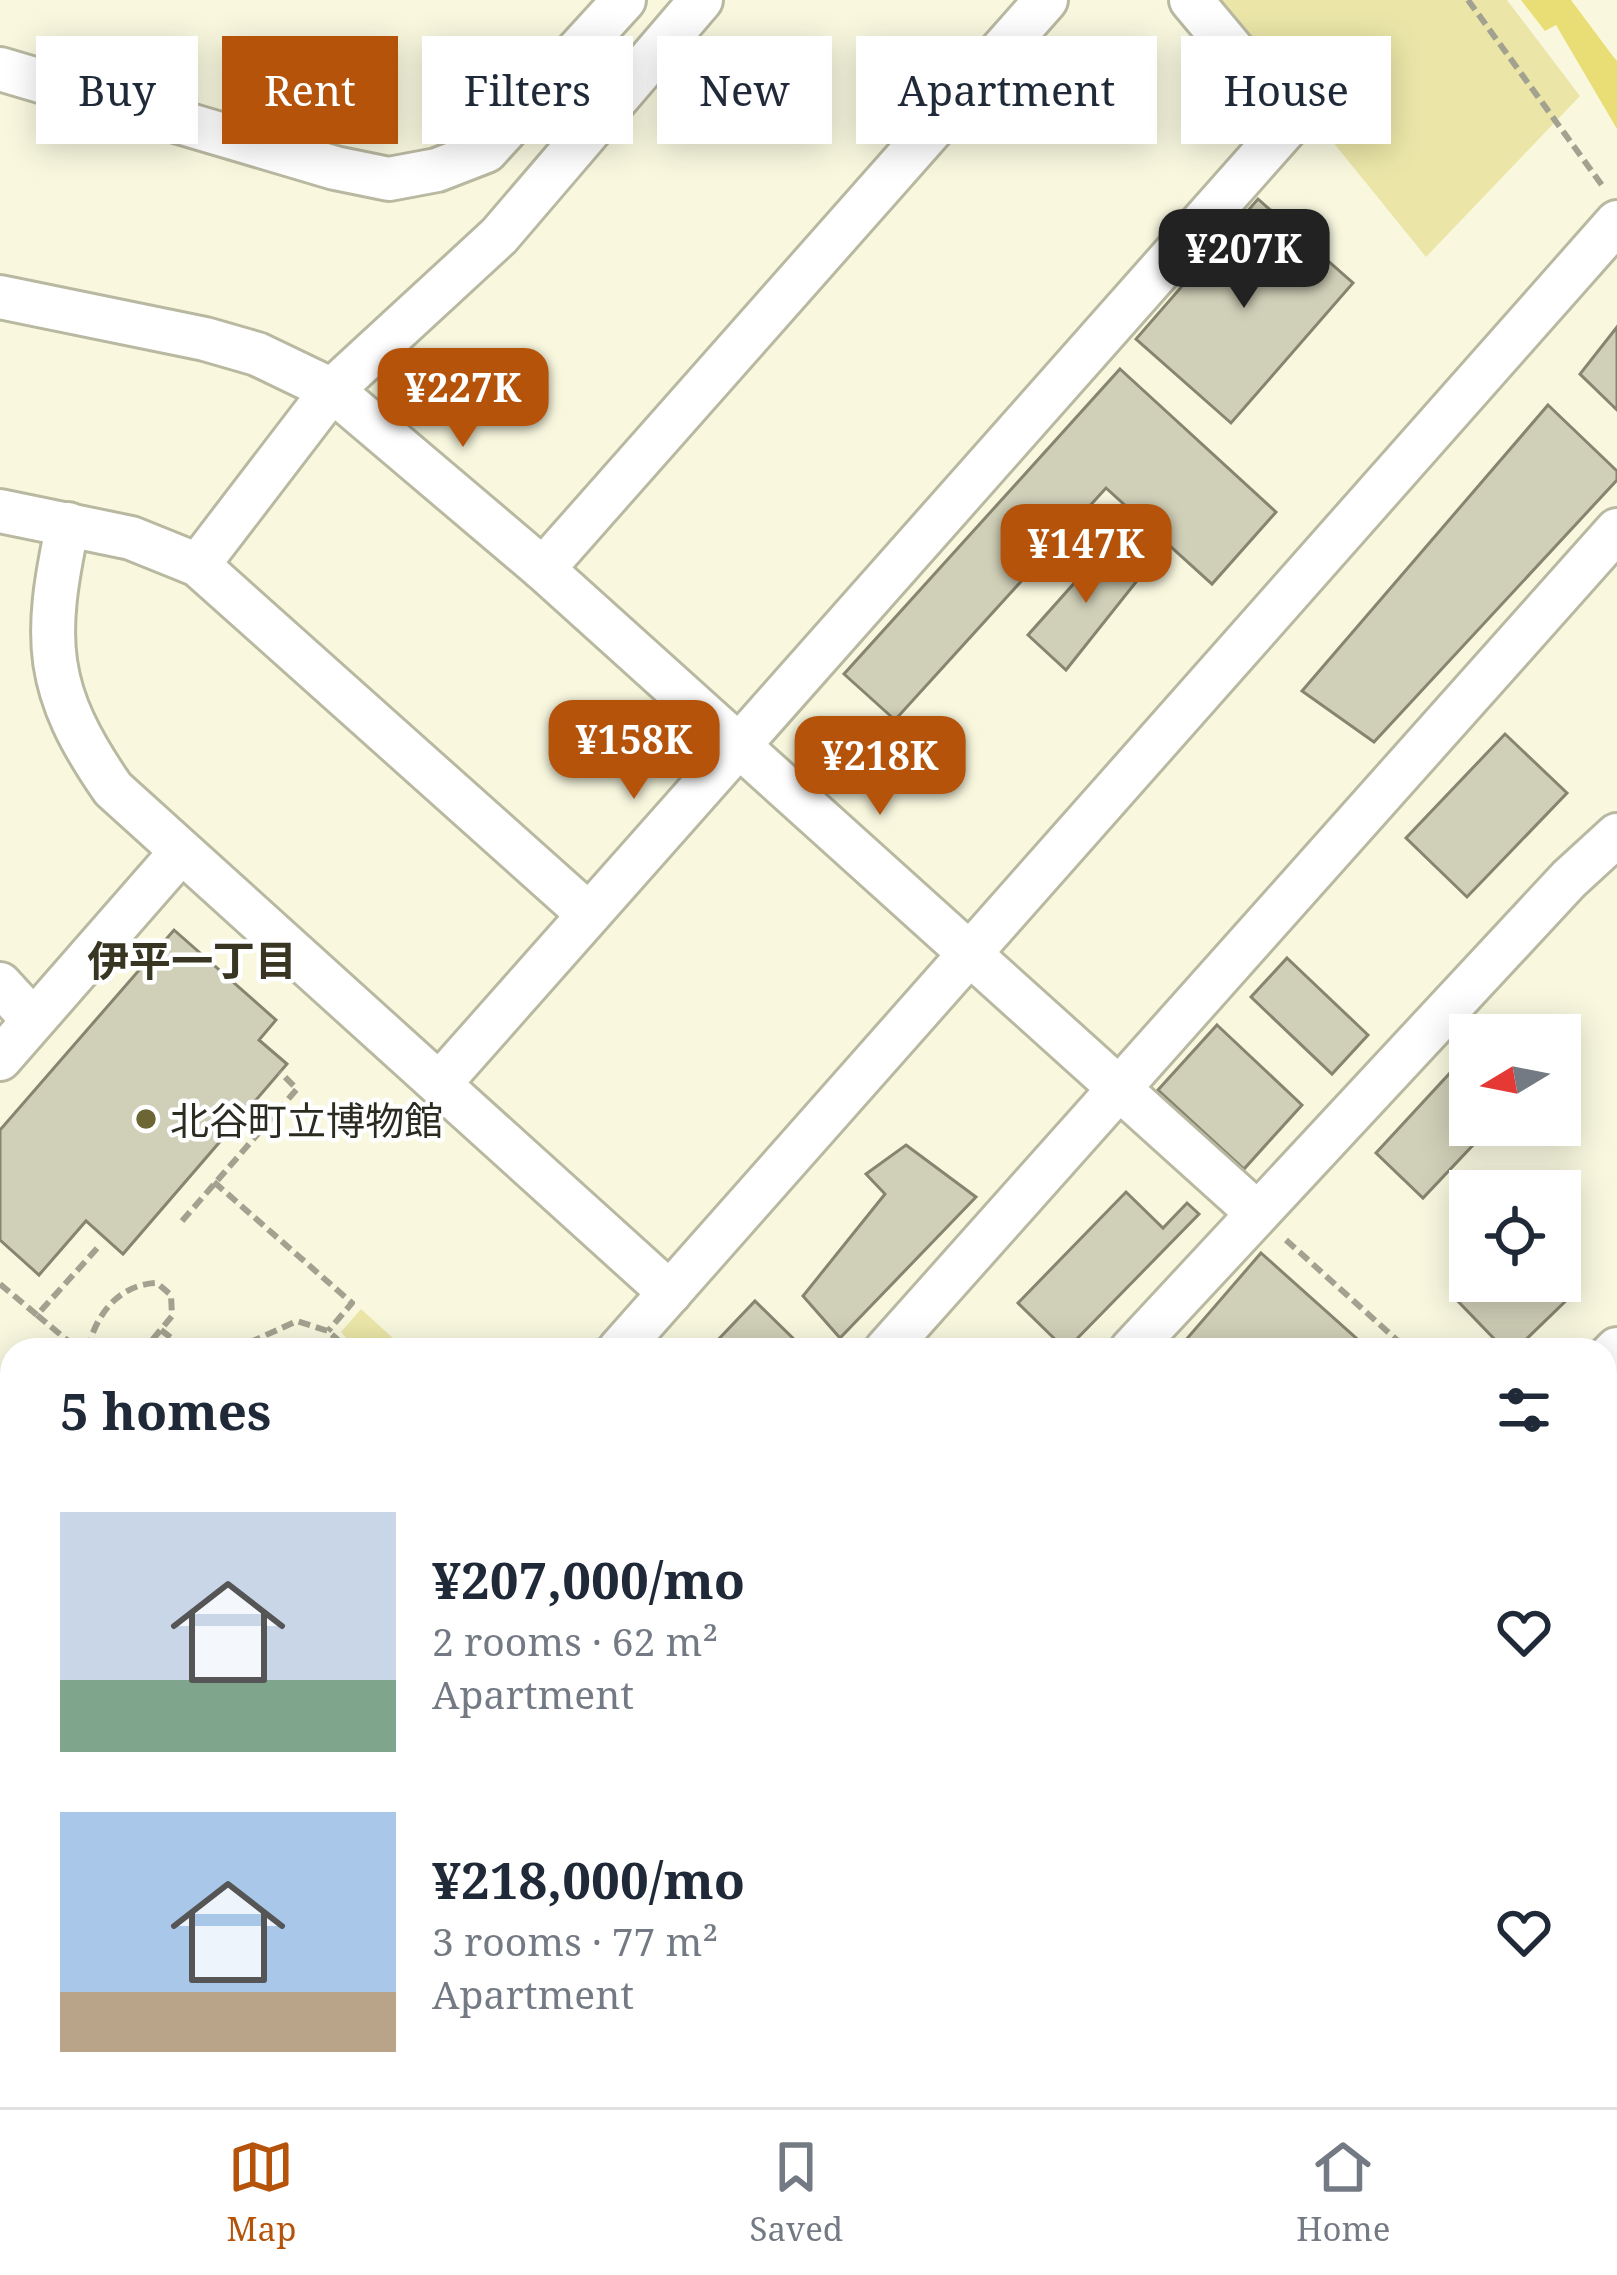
<!DOCTYPE html>
<html lang="en">
<head>
<meta charset="utf-8">
<style>
  :root { --surface:#fff; --page:#f6f6f7; --text:#1f2937; --muted:#747a83; --line:#e0e1e3; --accent:#b45309 }
  body { margin:0; font-family:"Noto Serif","Noto Sans JP",serif; background:var(--page); color:var(--text); height:100vh; display:flex; flex-direction:column; font-size:45px; white-space:nowrap }
  * { box-sizing:border-box; margin:0 }
  p { font-size:39px; color:var(--muted) }
  .icon { flex:none; width:66px; height:66px; fill:none; stroke:currentColor; stroke-width:2; stroke-linecap:round; stroke-linejoin:round }
  .map { position:relative; flex:1; overflow:hidden }
  .side { position:absolute; left:0px; top:1338px; width:1617px; height:771px; display:flex; flex-direction:column; background:var(--surface); border-radius:36px 36px 0 0; box-shadow:0 6px 30px #0003 }
  .side>* { flex:none }
  .hud { position:absolute; left:36px; top:36px; width:1545px; height:108px; display:flex; gap:24px }
  .needle { width:78px; rotate:260deg }
  .controls { position:absolute; left:1449px; top:1014px; display:grid; gap:24px }
  .controls a { display:grid; place-items:center; width:132px; height:132px; border-radius:0px; background:var(--surface); box-shadow:0 6px 30px #0003; font-size:60px }
  .price { position:absolute; translate:-50% -102px; padding:0 27px; border-radius:24px; background:var(--accent); color:#fff; font-size:39px; line-height:78px; filter:drop-shadow(0 3px 6px #0008) }
  .price::after { content:''; position:absolute; left:50%; top:72px; width:36px; height:27px; margin-left:-18px; background:inherit; clip-path:polygon(0 0,100% 0,50% 100%) }
  .price.on { background:#222; color:#fff }
  ul { padding:0; list-style:none }
  li { display:flex; align-items:center; gap:36px; height:300px; padding:0 60px }
  li span { display:grid; place-items:center; flex:none; width:336px; height:240px; border-radius:0px; color:#555 }
  li>.icon { margin-inline-start:auto }
  span .icon { width:144px; height:144px; fill:#fffc; stroke-width:1 }
  li b { font-size:51px }
  h2 { display:flex; justify-content:space-between; align-items:center; height:144px; padding:0 60px; font-size:51px }
  .tag { padding:0 42px; border-radius:0px; background:var(--surface); box-shadow:0 6px 30px #0003; font-size:42px; line-height:108px }
  .tag.on { background:var(--accent); color:#fff }
  .tabs { display:flex; justify-content:space-around; align-items:center; height:168px; border-top:3px solid var(--line); background:var(--surface); font-size:33px; color:var(--muted) }
  .tabs a { display:grid; justify-items:center; gap:6px }
  .tabs .on { color:var(--accent) }
  .map>svg:first-child { display:block }
  .green { fill:#ebe6a8 }
  .water { fill:#e9de75 }
  .building { fill:#d0cfb7; stroke:#87856f; stroke-width:3 }
  .lines { fill:none; stroke-linecap:round; stroke-linejoin:round }
  .minor-casing { stroke:#b9b8a1; stroke-width:48 }
  .highway-casing { stroke:#b9b8a1; stroke-width:66 }
  .path { stroke:#a3a290; stroke-width:6; stroke-dasharray:12 6; stroke-linecap:butt }
  .minor { stroke:#fff; stroke-width:42 }
  .highway { stroke:#fff; stroke-width:60 }
  .poi-dot { fill:#6b6633; stroke:#fff; stroke-width:4.5 }
  .labels { text-anchor:middle; dominant-baseline:central; stroke-width:9; stroke-linejoin:round; paint-order:stroke }
  .poi-label { font-size:39px; fill:#2c2b22; stroke:#fff; text-anchor:start }
  .neighbourhood-label { font-size:42px; font-weight:bold; fill:#383623; stroke:#fff }
</style>
</head>
<body>
<div class="map">
<svg width="1617" height="2107" viewBox="0 0 1617 2107">
  <rect width="100%" height="100%" fill="#f9f8df"/>
  <g class="green">
    <polygon points="1218,0 1507,0 1580,96 1426,257"/>
    <polygon points="361,1309 406,1350 357,1350 341,1332"/>
    <polygon points="12,1559 12,1783 0,1784 0,1561"/>
    <polygon points="240,2097 425,2097 416,2107 231,2107"/>
  </g>
  <polygon class="water" points="1521,0 1571,0 1612,55 1617,61 1617,129 1556,25 1545,31"/>
  <g class="building">
    <polygon points="1258,199 1353,283 1231,423 1136,339"/>
    <polygon points="1617,327 1617,410 1580,374"/>
    <polygon points="1120,369 1276,512 1212,584 1106,488 895,720 844,674"/>
    <polygon points="1548,405 1617,471 1617,480 1374,742 1302,691"/>
    <polygon points="1111,542 1144,572 1066,670 1028,635"/>
    <polygon points="1505,734 1567,793 1467,897 1406,838"/>
    <polygon points="174,930 276,1020 259,1040 287,1064 123,1254 86,1221 39,1275 0,1240 0,1130"/>
    <polygon points="1287,958 1368,1035 1332,1074 1251,997"/>
    <polygon points="1217,1025 1302,1105 1244,1169 1158,1090"/>
    <polygon points="1462,1060 1470,1068 1470,1125 1492,1125 1423,1198 1376,1153"/>
    <polygon points="906,1145 976,1197 840,1338 803,1296 885,1194 866,1174"/>
    <polygon points="1126,1192 1163,1228 1187,1203 1199,1214 1066,1350 1018,1303"/>
    <polygon points="1261,1253 1356,1338 1346,1350 1193,1350 1184,1342"/>
    <polygon points="1470,1276 1470,1281 1560,1281 1560,1276 1575,1292 1515,1350 1505,1350 1451,1294"/>
    <polygon points="755,1301 805,1350 720,1350 714,1344"/>
    <polygon points="1605,1767 1617,1775 1617,1840 1605,1832"/>
    <polygon points="1605,1859 1617,1870 1617,1926 1605,1938"/>
    <polygon points="1304,2097 1399,2097 1408,2107 1313,2107"/>
  </g>
  <g class="lines">
    <g class="minor-casing">
      <g id="minor">
        <polyline points="0,69 335,168 389,179 437,170 486,151 624,0"/>
        <polyline points="0,297 205,339 257,354 332,390 543,569 1255,1211"/>
        <polyline points="0,511 131,538 198,565 586,912"/>
        <path d="M 68,524 C 43,640 44,690 113,789 L 670,1293"/>
        <polyline points="198,565 332,390 499,236 701,0"/>
        <polyline points="543,569 1046,0"/>
        <polyline points="0,984 33,1020"/>
        <polyline points="0,1059 180,853"/>
        <polyline points="440,1083 1292,121 1191,0"/>
        <polyline points="619,1350 1617,222"/>
        <polyline points="886,1350 1617,530"/>
        <polyline points="1131,1350 1569,879 1617,835"/>
        <polyline points="1605,1361 1617,1349"/>
        <polyline points="1605,1989 1617,1977"/>
        <polyline points="0,2034 12,2022"/>
        <polyline points="1003,2097 1014,2107"/>
        <polyline points="209,2107 218,2097"/>
        <polyline points="459,2107 468,2097"/>
        <polyline points="1493,2107 1502,2097"/>
      </g>
    </g>
    <g class="highway-casing">
      <g id="highway">
        <polyline points="1605,1504 1617,1492"/>
        <polyline points="1605,1614 1617,1601"/>
        <polyline points="1057,2107 1066,2097"/>
        <polyline points="1156,2107 1165,2097"/>
      </g>
    </g>
    <g class="path">
      <polyline points="1468,0 1604,188"/>
      <polyline points="214,1182 352,1303 328,1331"/>
      <polyline points="182,1221 297,1089 280,1072"/>
      <polyline points="1286,1240 1408,1350"/>
      <polyline points="0,1284 37,1315 101,1244"/>
      <polyline points="37,1315 79,1350"/>
      <polyline points="161,1330 187,1350"/>
      <path d="M 88,1350 C 95,1315 119,1284 157,1283 L 171,1295 L 172,1316 L 144,1350"/>
      <polyline points="233,1350 297,1321 328,1331 349,1350"/>
      <polyline points="0,1397 12,1407"/>
      <polyline points="0,1548 12,1547"/>
      <polyline points="0,1794 12,1793"/>
      <polyline points="0,1851 12,1862"/>
    </g>
    <use href="#minor" class="minor"/>
    <use href="#highway" class="highway"/>
  </g>
  <circle class="poi-dot" cx="146" cy="1119" r="12"/>
  <g class="labels">
    <g class="poi-label">
      <text x="170" y="1119">北谷町立博物館</text>
    </g>
    <g class="neighbourhood-label">
      <text x="192" y="959">伊平一丁目</text>
    </g>
  </g>
</svg>
<div class="controls">
<a><svg class="needle" viewBox="-14 -14 28 28"><path d="M0-13l5 13h-10z" fill="#e53935"/><path d="M0 13l5-13h-10z" fill="#747a83"/></svg></a>
<a><svg class="icon" aria-label="locate" viewBox="0 0 24 24"><circle cx="12" cy="12" r="6"/><path d="M12 2v4M12 18v4M2 12h4M18 12h4"/></svg></a>
</div>
<b class="price on" style="left:1244px;top:311px">¥207K</b>
<b class="price" style="left:463px;top:450px">¥227K</b>
<b class="price" style="left:1086px;top:606px">¥147K</b>
<b class="price" style="left:634px;top:802px">¥158K</b>
<b class="price" style="left:880px;top:818px">¥218K</b>
<div class="hud">
<a class="tag">Buy</a>
<a class="tag on">Rent</a>
<a class="tag">Filters</a>
<a class="tag">New</a>
<a class="tag">Apartment</a>
<a class="tag">House</a>
</div>
<section class="side">
<h2>5 homes<svg class="icon" aria-label="filters" viewBox="0 0 24 24"><path d="M4 7h16M4 17h16"/><circle cx="9" cy="7" r="2"/><circle cx="15" cy="17" r="2"/></svg></h2>
<ul>
<li><span style="background:linear-gradient(#c9d6e8 70%,#7fa58c 0)"><svg class="icon" aria-label="home" viewBox="0 0 24 24"><path d="M3 11l9-7 9 7M6 9v11h12V9"/></svg></span><div><b>¥207,000/mo</b><p>2 rooms · 62 m²</p><p>Apartment</p></div><svg class="icon" aria-label="heart" viewBox="0 0 24 24"><path d="M12 20l-8-8c-3-5 5-10 8-4 3-6 11-1 8 4z"/></svg></li>
<li><span style="background:linear-gradient(#a9c7e8 75%,#b9a48a 0)"><svg class="icon" aria-label="home" viewBox="0 0 24 24"><path d="M3 11l9-7 9 7M6 9v11h12V9"/></svg></span><div><b>¥218,000/mo</b><p>3 rooms · 77 m²</p><p>Apartment</p></div><svg class="icon" aria-label="heart" viewBox="0 0 24 24"><path d="M12 20l-8-8c-3-5 5-10 8-4 3-6 11-1 8 4z"/></svg></li>
</ul>
</section>
</div>
<nav class="tabs">
<a class="on"><svg class="icon" aria-label="map" viewBox="0 0 24 24"><path d="M3 6l6-2 6 2 6-2v14l-6 2-6-2-6 2zM9 4v14M15 6v14"/></svg>Map</a>
<a><svg class="icon" aria-label="saved" viewBox="0 0 24 24"><path d="M7 4h10v16l-5-4-5 4z"/></svg>Saved</a>
<a><svg class="icon" aria-label="home" viewBox="0 0 24 24"><path d="M3 11l9-7 9 7M6 9v11h12V9"/></svg>Home</a>
</nav>
</body>
</html>
